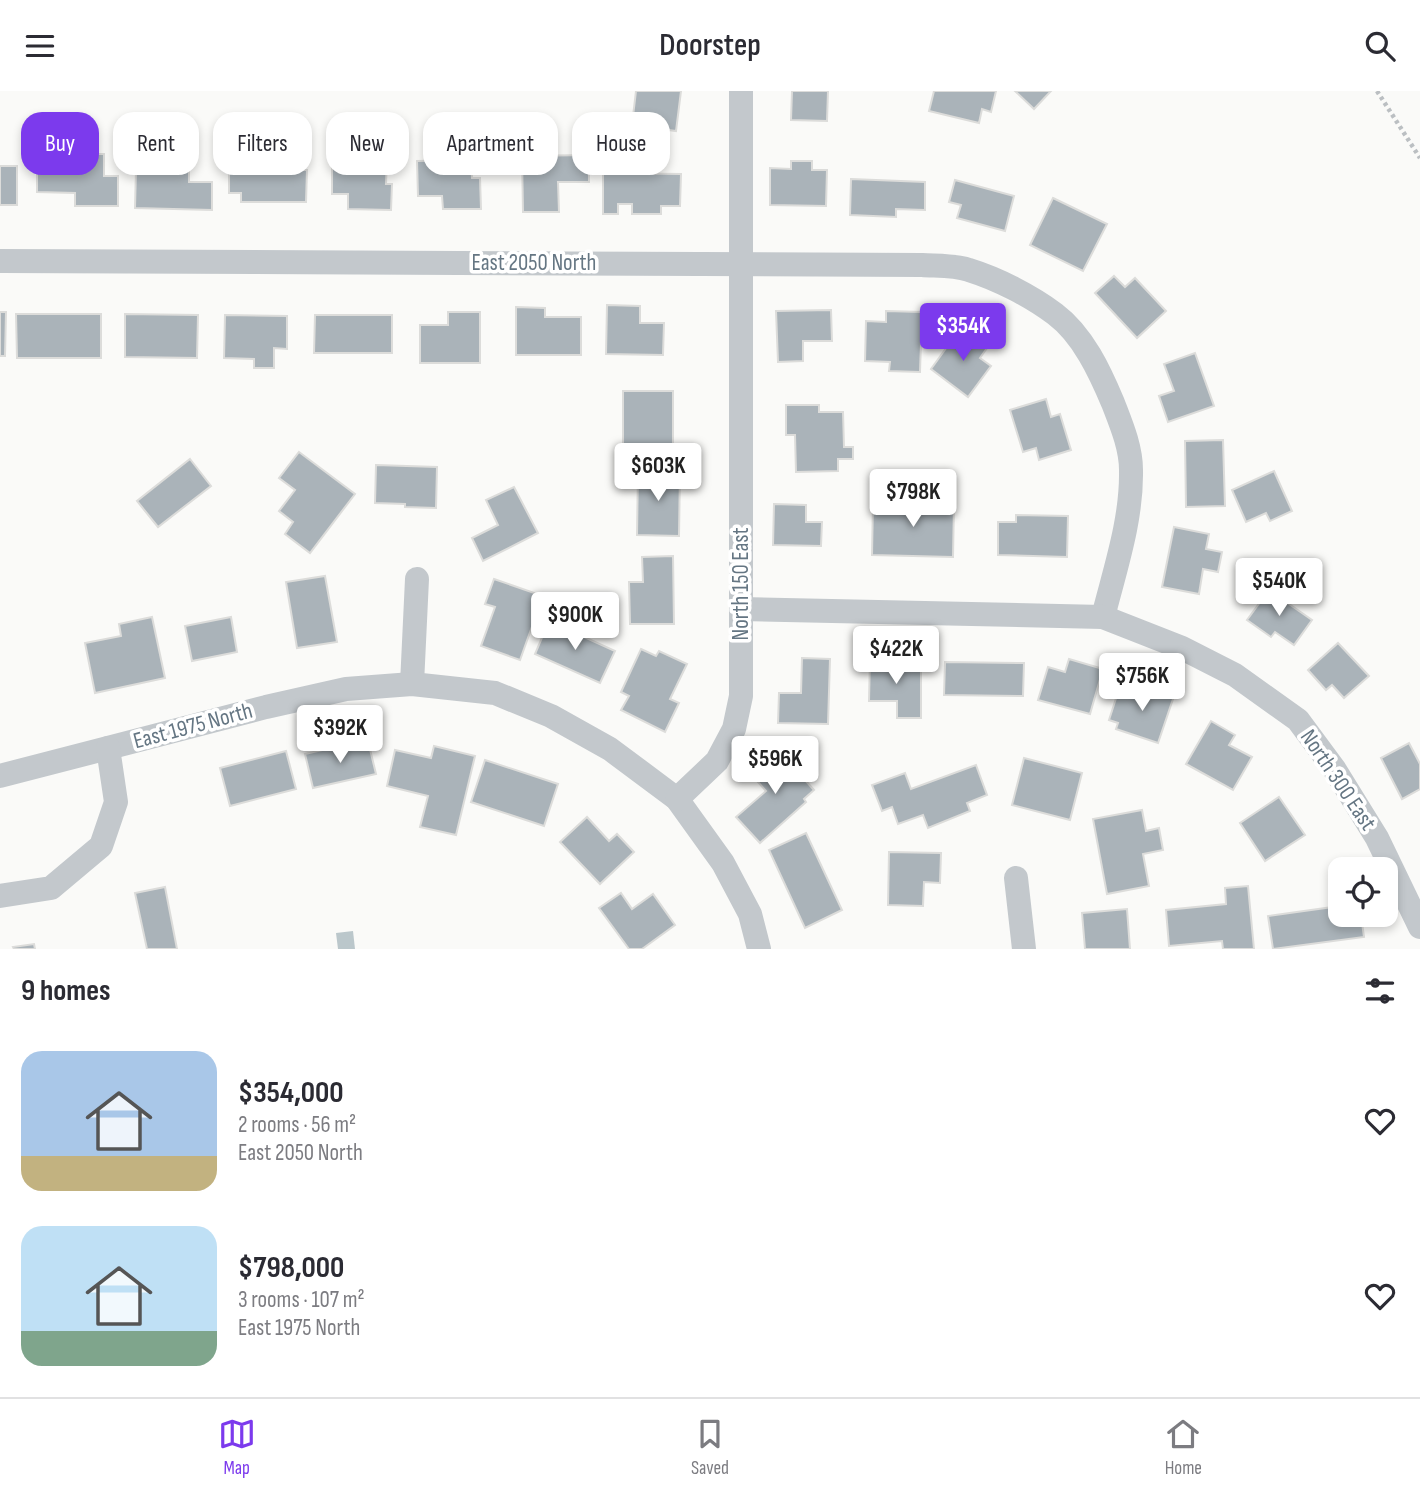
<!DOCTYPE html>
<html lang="en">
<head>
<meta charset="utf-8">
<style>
  :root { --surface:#fff; --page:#f7f7f7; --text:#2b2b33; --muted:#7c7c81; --line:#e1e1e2; --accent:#7c3aed }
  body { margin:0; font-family:"Sofia Sans Condensed",sans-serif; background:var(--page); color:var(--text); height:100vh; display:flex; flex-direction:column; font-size:26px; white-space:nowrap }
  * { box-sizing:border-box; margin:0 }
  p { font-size:23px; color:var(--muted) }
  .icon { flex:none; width:38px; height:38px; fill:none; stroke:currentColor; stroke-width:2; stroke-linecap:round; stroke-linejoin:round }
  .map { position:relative; height:858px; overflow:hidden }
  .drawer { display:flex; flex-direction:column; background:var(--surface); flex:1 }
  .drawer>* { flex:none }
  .guide { position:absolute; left:21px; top:21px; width:700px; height:63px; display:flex; gap:14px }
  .fabs { position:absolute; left:1328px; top:766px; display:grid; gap:14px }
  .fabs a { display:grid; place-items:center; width:70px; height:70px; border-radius:14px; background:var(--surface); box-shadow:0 4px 10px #0003; font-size:35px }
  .price { position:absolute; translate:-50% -60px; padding:0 16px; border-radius:7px; background:#fff; color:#222; font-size:23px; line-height:46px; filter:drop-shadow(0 2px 4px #0008) }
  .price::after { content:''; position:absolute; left:50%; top:42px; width:21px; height:16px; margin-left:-10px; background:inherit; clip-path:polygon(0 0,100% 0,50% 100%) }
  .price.current { background:var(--accent); color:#fff }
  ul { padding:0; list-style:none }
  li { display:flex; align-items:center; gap:21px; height:175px; padding:0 21px }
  li span { display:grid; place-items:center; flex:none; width:196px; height:140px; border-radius:21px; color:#555 }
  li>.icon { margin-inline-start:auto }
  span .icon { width:84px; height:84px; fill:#fffc; stroke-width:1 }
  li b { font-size:30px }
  h2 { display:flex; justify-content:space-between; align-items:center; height:84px; padding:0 21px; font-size:30px }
  .tag { padding:0 24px; border-radius:21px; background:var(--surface); box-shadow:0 4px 10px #0003; font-size:24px; line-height:63px }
  .tag.current { background:var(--accent); color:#fff }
  header { display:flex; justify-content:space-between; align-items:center; height:91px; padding:0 21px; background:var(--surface); font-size:32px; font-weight:600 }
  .menu { display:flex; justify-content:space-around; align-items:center; height:98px; border-top:2px solid var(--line); background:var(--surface); font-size:19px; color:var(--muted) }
  .menu a { display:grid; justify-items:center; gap:4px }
  .menu .current { color:var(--accent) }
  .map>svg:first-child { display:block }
  .water { fill:#bbc7cb }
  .building { fill:#aab3b9; stroke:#dcdcda; stroke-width:2 }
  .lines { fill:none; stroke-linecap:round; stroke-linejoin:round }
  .path { stroke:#bbbfc2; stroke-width:4.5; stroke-dasharray:3.5 3.5; stroke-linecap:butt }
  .minor { stroke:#c3c8cc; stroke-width:24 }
  .labels { text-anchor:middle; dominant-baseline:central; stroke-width:7; stroke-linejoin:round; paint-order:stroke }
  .street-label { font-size:23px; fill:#657683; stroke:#fff }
</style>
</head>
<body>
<header><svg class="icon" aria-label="menu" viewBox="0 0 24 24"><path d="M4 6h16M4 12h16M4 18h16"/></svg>Doorstep<svg class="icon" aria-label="search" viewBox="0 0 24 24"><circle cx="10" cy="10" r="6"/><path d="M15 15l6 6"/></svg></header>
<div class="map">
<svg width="1420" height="858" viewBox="0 0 1420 858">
  <rect width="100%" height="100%" fill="#fafaf8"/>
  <polygon class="water" points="353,840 355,858 338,858 336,842"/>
  <g class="building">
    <polygon points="636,0 681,0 676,40 632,34"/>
    <polygon points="792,0 828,0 827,30 791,29"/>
    <polygon points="934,0 996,0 991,21 982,18 979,32 929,20"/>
    <polygon points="1015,0 1051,0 1034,18"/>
    <polygon points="37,63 104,63 104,85 118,85 118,115 75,115 75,102 37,101"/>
    <polygon points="589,64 589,91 558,91 559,121 523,121 522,65"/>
    <polygon points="229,67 292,67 292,79 307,79 306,111 241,111 241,102 229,102"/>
    <polygon points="348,67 387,68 386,93 392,93 391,119 348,118 348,103 332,103 332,70 348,71"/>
    <polygon points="471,69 472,87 480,87 481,118 443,118 442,105 418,105 417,70"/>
    <polygon points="791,70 812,70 812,79 827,79 826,115 770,114 770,77 791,78"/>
    <rect x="0" y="75" width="17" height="39"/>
    <polygon points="136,78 189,79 189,91 212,91 212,119 135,117"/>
    <polygon points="603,82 681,83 680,115 661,115 661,123 632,123 632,113 618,113 618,123 603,123"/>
    <polygon points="851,88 925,91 925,119 896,118 896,126 850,124"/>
    <polygon points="955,89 1014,105 1005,140 957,127 961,114 949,111"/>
    <polygon points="1053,107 1107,133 1083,180 1030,154"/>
    <polygon points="1114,185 1125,196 1135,187 1166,220 1137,247 1095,202"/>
    <polygon points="607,214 640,215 640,232 664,232 663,264 606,263"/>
    <polygon points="516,216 545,217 545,226 581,226 581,264 516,264"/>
    <polygon points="831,219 832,250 803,250 803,270 778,271 776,220"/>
    <polygon points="886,220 922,221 920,281 889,280 890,271 865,270 866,230 886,231"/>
    <polygon points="0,221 6,221 5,265 0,265"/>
    <polygon points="448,221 480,221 480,272 420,272 420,234 448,234"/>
    <polygon points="16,223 101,223 101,267 17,267"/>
    <polygon points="125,223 198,224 197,267 125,266"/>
    <polygon points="225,224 287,225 287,258 274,257 274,277 254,277 254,268 224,267"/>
    <polygon points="315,224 392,224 392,262 314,262"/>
    <polygon points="960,238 987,257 980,267 991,275 968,306 931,278"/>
    <polygon points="1195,262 1214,315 1168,331 1159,305 1174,300 1164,273"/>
    <rect x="623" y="300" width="50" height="61"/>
    <polygon points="1046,308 1051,326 1060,323 1071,359 1039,369 1036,357 1023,361 1010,319"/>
    <polygon points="786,314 819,314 819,321 843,321 844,356 853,356 853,368 838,368 838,380 796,381 795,344 786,344"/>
    <polygon points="1223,349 1225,415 1186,416 1185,350"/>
    <polygon points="299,361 355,403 310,462 285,443 293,431 279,420 295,399 279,387"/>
    <polygon points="190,368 211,395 158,436 137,410"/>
    <polygon points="376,374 437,376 436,417 405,416 405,413 375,412"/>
    <polygon points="638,379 680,380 679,445 637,444"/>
    <polygon points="1274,380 1292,420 1270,430 1266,422 1246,431 1232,399"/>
    <polygon points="514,396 538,442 483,470 472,447 498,434 486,409"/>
    <polygon points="873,411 954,413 953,466 872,464"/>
    <polygon points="774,413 806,414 806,431 822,431 821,455 773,454"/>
    <polygon points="1016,424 1068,425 1067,466 998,464 998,431 1016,431"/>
    <polygon points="1174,436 1209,443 1206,458 1222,461 1218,481 1203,478 1199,503 1162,496"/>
    <polygon points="673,465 674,533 630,533 629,491 643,491 642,466"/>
    <polygon points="325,485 337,551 297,557 286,491"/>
    <polygon points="494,488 543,505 520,569 481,555 495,516 485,513"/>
    <polygon points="1269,499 1312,529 1294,554 1275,541 1271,546 1247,529"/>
    <polygon points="152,526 165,587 95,602 85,552 121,545 119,533"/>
    <polygon points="231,526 237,561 192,570 185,535"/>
    <polygon points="549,530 615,560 600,592 535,563"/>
    <polygon points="1338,552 1369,585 1344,607 1332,594 1326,599 1308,579"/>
    <polygon points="641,558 656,565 659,560 687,573 670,608 679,612 665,641 621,619 629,605 621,601"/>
    <polygon points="802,567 830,568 828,633 778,632 779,602 801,602"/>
    <polygon points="870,567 896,567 896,575 921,575 921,627 897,627 897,610 869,610"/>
    <polygon points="1069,568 1103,578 1090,623 1038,609 1048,576 1065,581"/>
    <polygon points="945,571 1024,572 1023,605 944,604"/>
    <polygon points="1142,594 1174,605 1158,652 1116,638 1118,632 1109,629 1119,598 1139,605"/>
    <polygon points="1211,630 1235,644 1229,654 1252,666 1233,699 1186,673"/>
    <polygon points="1409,652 1420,673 1420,698 1402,708 1381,667"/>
    <polygon points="348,653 349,658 369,654 376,683 313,697 305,663"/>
    <polygon points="434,655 475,665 456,744 420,736 428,705 387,695 395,659 431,667"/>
    <polygon points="777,658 814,699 804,708 806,711 760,752 736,726 766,700 750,682"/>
    <polygon points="286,660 296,698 230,715 220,677"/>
    <polygon points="1024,667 1082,682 1070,729 1012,714"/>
    <polygon points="485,669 558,693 544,735 471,711"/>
    <polygon points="976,674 987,704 967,712 970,720 928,737 923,724 898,733 892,716 882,720 872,694 905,682 911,698"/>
    <polygon points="1279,706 1305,744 1265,770 1240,732"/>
    <polygon points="1142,719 1146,740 1159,737 1163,759 1143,763 1149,795 1107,803 1093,728"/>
    <polygon points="587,726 609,750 617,743 634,761 600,793 560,751"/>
    <polygon points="806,742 842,819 805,837 769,759"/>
    <polygon points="889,761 941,762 940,792 924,791 923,815 888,814"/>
    <polygon points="1248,795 1254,858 1223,858 1222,850 1169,855 1166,819 1226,813 1225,797"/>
    <polygon points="165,796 177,858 147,858 135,802"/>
    <polygon points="621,802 632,818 653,803 675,834 642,858 629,858 599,817"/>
    <polygon points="1340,815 1340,824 1361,824 1364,846 1273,858 1268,825"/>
    <polygon points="1127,818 1130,858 1085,858 1082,822"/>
    <polygon points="34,853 35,858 14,858 13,856"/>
  </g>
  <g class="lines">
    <polyline class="path" points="1377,0 1420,67"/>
    <g class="minor">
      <path d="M 0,170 L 922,174 C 937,175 955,174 969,179 C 998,188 1031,205 1055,223 C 1083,244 1100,281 1113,312 C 1121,333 1131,356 1131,379 C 1132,429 1115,478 1103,526"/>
      <polyline points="741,518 1103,526 1182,557 1235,584 1298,629 1335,679 1377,747 1420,836"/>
      <polyline points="412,593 417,488"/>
      <polyline points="0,685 266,616 346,598 412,593 495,602 551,625 610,658 677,708 723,772 750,823 759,858"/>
      <polyline points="677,708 717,670 734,638 741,605 741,0"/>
      <polyline points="1016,787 1024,858"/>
      <polyline points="0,805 51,797 101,755 116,711 108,657"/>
    </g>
  </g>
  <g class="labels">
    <g class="street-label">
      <text x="534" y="172">East 2050 North</text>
      <text transform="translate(741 493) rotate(-90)">North 150 East</text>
      <text transform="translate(193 635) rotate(-15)">East 1975 North</text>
      <text transform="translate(1338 689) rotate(56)">North 300 East</text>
    </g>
  </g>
</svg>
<div class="fabs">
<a><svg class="icon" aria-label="locate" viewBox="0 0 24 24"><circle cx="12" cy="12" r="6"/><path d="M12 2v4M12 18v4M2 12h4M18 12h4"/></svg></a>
</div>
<b class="price current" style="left:963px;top:272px">$354K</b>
<b class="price" style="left:658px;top:412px">$603K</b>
<b class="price" style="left:913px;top:438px">$798K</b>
<b class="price" style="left:1279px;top:527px">$540K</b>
<b class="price" style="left:575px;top:561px">$900K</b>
<b class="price" style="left:896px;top:595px">$422K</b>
<b class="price" style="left:1142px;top:622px">$756K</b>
<b class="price" style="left:340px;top:674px">$392K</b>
<b class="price" style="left:775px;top:705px">$596K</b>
<div class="guide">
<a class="tag current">Buy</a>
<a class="tag">Rent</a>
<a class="tag">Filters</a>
<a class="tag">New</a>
<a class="tag">Apartment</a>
<a class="tag">House</a>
</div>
</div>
<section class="drawer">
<h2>9 homes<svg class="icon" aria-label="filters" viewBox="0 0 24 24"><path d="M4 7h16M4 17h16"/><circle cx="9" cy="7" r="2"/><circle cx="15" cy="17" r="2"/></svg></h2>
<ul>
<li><span style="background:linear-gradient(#a9c7e8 75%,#c2b280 0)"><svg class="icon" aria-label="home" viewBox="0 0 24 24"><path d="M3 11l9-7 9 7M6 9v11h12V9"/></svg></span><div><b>$354,000</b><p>2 rooms · 56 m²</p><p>East 2050 North</p></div><svg class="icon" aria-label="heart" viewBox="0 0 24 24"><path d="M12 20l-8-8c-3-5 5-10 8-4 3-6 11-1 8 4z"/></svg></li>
<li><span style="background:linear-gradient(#bfe0f5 75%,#7fa58c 0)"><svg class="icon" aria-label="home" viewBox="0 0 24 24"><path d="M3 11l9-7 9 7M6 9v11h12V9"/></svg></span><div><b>$798,000</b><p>3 rooms · 107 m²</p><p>East 1975 North</p></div><svg class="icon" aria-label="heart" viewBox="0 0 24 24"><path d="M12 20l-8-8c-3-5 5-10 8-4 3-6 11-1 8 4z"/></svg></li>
</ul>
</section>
<nav class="menu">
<a class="current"><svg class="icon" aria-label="map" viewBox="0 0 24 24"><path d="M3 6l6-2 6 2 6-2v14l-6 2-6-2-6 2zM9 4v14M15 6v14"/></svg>Map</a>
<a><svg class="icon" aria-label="saved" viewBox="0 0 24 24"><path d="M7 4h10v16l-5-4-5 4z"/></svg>Saved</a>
<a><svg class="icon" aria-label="home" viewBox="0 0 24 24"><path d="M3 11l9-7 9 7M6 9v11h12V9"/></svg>Home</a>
</nav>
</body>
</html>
